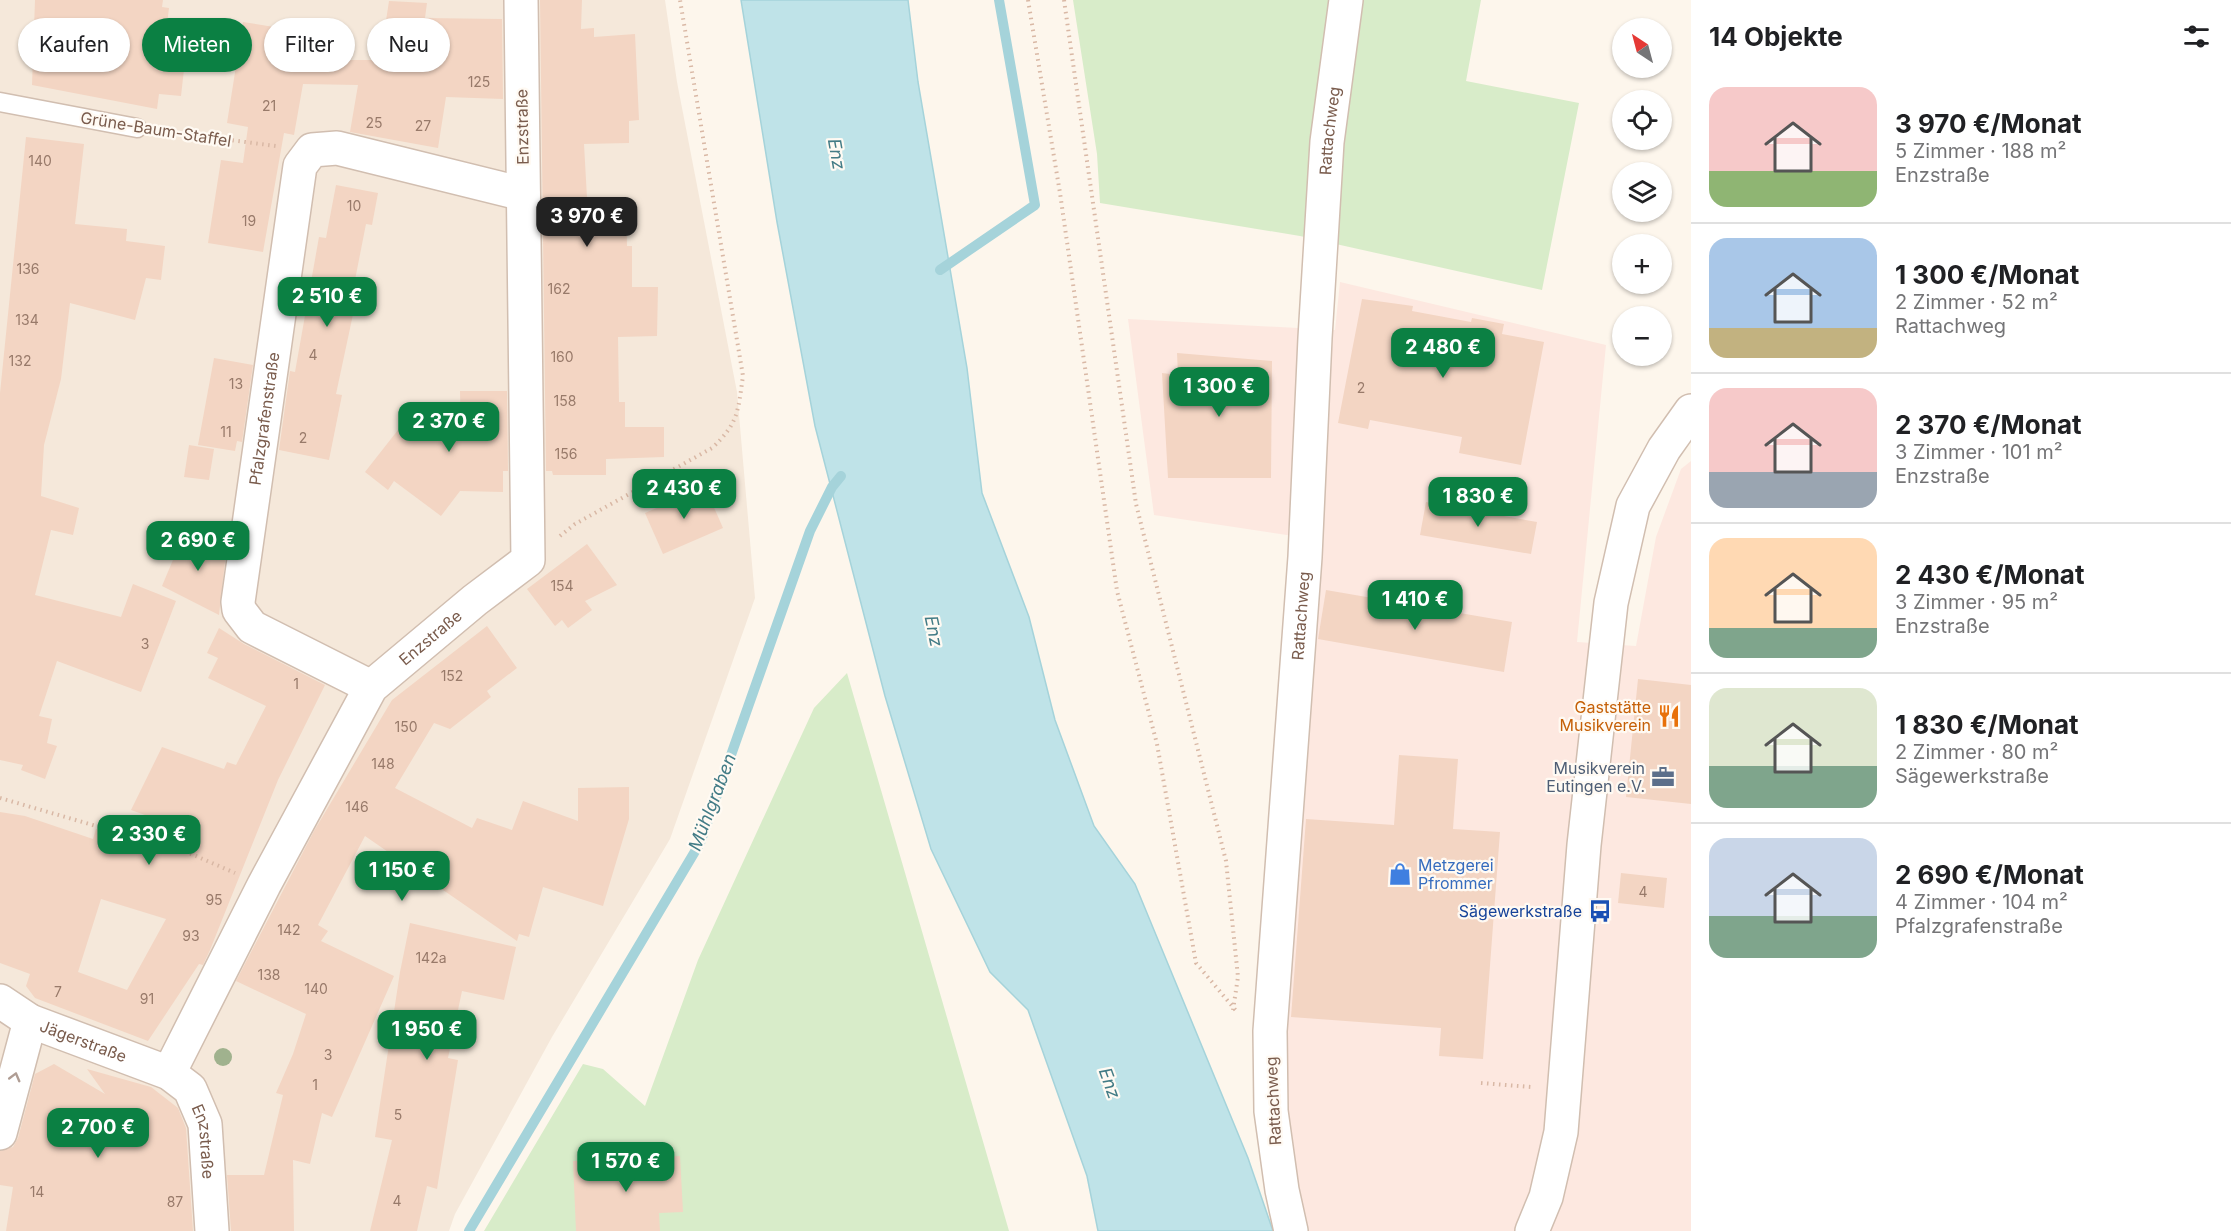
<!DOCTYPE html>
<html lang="de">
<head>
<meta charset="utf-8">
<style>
  :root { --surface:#fff; --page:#f6f6f6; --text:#202124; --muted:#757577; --line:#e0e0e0; --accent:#0b8043 }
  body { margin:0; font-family:Inter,sans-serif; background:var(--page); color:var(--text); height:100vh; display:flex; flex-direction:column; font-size:22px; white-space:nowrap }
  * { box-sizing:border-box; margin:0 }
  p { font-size:20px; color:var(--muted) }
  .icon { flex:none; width:33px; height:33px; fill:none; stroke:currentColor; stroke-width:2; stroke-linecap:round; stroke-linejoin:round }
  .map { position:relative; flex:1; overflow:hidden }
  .panel { display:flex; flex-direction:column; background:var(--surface); width:540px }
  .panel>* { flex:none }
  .hud { position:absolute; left:18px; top:18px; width:570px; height:54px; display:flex; gap:12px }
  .needle { width:39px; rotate:324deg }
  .buttons { position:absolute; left:1612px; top:18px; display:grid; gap:12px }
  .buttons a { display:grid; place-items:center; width:60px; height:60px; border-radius:50%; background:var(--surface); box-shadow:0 2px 4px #0004; font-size:30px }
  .price { position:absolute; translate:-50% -51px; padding:0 14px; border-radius:12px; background:var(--accent); color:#fff; font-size:20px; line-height:39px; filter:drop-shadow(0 2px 3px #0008) }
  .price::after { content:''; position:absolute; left:50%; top:36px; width:18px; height:14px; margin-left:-9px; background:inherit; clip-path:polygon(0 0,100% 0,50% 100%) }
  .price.current { background:#222; color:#fff }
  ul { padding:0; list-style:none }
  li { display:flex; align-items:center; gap:18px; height:150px; padding:0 18px }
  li+li { border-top:2px solid var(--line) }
  li span { display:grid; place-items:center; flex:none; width:168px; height:120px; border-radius:18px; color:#555 }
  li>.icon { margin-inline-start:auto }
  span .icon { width:72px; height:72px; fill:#fffc; stroke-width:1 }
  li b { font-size:26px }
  h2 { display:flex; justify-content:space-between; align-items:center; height:72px; padding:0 18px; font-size:26px }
  .tag { padding:0 21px; border-radius:27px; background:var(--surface); box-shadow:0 2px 4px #0004; font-size:21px; line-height:54px }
  .tag.current { background:var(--accent); color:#fff }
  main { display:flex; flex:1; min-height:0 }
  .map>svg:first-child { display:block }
  .residential { fill:#f5e8da }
  .commercial { fill:#fde8e0 }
  .green { fill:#d8ecc9 }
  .water { fill:#bfe3e8; stroke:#a5d3da; stroke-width:1.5 }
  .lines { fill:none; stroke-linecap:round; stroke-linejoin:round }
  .stream { stroke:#a5d3da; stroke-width:10 }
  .building { fill:#f3d5c3; fill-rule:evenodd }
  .service-casing { stroke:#d1beb0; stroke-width:21 }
  .minor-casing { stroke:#d1beb0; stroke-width:36 }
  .path { stroke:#d9b8a5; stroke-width:4; stroke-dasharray:1.5 4.5; stroke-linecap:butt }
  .service { stroke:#fff; stroke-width:18 }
  .minor { stroke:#fff; stroke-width:33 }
  .tree { fill:#a0b28e }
  .oneway { stroke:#af9d94 }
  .labels { text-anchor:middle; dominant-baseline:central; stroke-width:4.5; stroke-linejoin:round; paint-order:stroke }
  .number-label { font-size:14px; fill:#987a6a }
  .street-label { font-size:16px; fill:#7a5c4d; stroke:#fffaf3 }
  .food-label { font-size:16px; fill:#c56008; stroke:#fffaf3; text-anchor:end }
  .service-label { font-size:16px; fill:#4e5e75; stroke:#fffaf3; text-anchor:end }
  .shop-label { font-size:16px; fill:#366cbe; stroke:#fffaf3; text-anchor:start }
  .transit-label { font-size:16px; fill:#164399; stroke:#fffaf3; text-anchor:end }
  .water-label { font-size:18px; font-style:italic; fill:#437c86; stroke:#fffaf3 }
</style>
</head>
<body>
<main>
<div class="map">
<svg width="1691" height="1231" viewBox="0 0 1691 1231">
  <rect width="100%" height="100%" fill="#fdf6ec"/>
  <polygon class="residential" points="0,0 665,0 677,82 737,392 755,598 670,839 552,1037 455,1214 449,1231 0,1231"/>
  <polygon class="commercial" points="1340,282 1606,345 1577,642 1636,646 1656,537 1681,469 1691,461 1691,1231 1309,1231 1280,1106 1314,539 1154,515 1128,319 1335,330"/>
  <g class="green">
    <polygon points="1073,0 1481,0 1466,81 1579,103 1542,290 1300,236 1100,203 1097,154"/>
    <polygon points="847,673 1009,1231 484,1231 583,1064 603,1069 645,1106 698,960 814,708"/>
  </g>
  <polygon class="water" points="741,0 908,0 918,82 967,368 982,493 1029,617 1055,720 1094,826 1135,884 1248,1158 1273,1231 1098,1231 1087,1176 1028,1010 990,972 931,849 885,696 815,426 777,222"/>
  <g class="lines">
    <g class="stream">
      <polyline points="940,270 1035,205 999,0"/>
      <polyline points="469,1231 700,843 810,531 832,487 841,476"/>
    </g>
  </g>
  <g class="building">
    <polygon points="35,0 163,0 162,7 169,8 166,32 188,34 181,96 159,94 157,109 32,85"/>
    <polygon points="540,0 582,0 581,29 594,28 594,37 635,34 639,120 629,121 629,143 584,144 587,198 626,197 627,246 632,246 632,287 658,287 657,336 618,337 619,402 625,402 625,427 664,427 664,457 606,459 606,475 553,475 552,471 546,471"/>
    <polygon points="389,1 427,3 425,18 502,19 503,99 446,97 438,148 350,132 358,85 303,84 294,135 284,133 263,252 208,243 221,160 243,163 248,127 227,123 243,22 311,33 307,60 380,60"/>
    <polygon points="26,137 84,144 75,224 127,229 126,241 165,246 161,280 146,278 135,320 70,303 61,379 44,445 41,496 79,508 73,535 51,530 35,595 121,617 133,584 176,601 141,692 57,661 39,716 52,719 47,743 57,746 45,779 21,770 23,765 0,760 0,393"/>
    <polygon points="336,185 378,193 372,225 366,224 353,290 358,291 336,394 342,395 329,460 279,450 290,371 295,372 319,237 326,238"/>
    <polygon points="1362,299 1413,306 1412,311 1471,322 1472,318 1504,324 1502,334 1544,342 1521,465 1459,453 1462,437 1370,420 1368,429 1338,423"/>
    <polygon points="1177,353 1272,361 1271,478 1168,478 1162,373 1178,375"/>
    <polygon points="214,358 253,365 242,442 237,441 235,451 198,445"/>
    <polygon points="460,391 507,391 508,471 503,471 503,492 460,491 441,516 394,481 388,490 365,472 416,407 461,441"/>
    <polygon points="189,445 214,449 209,480 184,477"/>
    <polygon points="705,487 723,528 663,554 645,513"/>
    <polygon points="1426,502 1537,522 1531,554 1420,535"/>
    <polygon points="186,529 226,553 219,615 162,586"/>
    <polygon points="587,544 617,585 585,601 592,610 568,628 562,620 555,626 527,589"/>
    <polygon points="1326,590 1512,622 1504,672 1318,639"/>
    <polygon points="487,626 517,668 487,691 491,697 450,729 434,723 395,788 472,828 477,818 512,830 523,801 578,821 578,788 629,787 629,819 603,906 543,887 529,937 519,934 517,941 365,836 318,925 328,931 321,941 394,976 332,1117 322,1113 310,1164 293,1160 294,1231 231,1231 227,1175 264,1175 283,1095 276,1093 293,1054 306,1014 236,981 314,831 392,700"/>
    <path d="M 219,628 L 244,644 L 325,685 L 278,780 L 210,950 L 203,965 L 199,964 L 148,1041 L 35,998 L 26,986 L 30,974 L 0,963 L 0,812 L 25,816 L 93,839 L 96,829 L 154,840 L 159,820 L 131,810 L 162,747 L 224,769 L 227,762 L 236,765 L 266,706 L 208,678 L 218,658 L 207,653 ZM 101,899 L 166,919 L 127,990 L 78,972 Z"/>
    <polygon points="1638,679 1691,685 1691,804 1626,797"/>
    <polygon points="1399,755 1458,759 1453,829 1500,832 1483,1059 1439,1056 1441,1028 1291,1017 1306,819 1394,825"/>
    <polygon points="1621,873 1667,878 1664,908 1618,903"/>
    <polygon points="410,923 516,947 504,1000 462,991 448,1058 458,1060 437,1189 427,1186 417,1231 370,1231 392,1140 375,1137 400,972"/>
    <polygon points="54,1064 105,1094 87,1069 151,1087 178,1108 186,1128 193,1231 6,1231 13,1187 0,1185 0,1151 13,1147 18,1138 35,1074"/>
    <polygon points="680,1156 683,1212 659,1213 660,1231 576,1231 573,1161"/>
  </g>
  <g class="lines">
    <g class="service-casing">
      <polyline id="service" points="0,102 137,128"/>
    </g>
    <g class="minor-casing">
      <g id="minor">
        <path id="s1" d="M 371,687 L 252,627 L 239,610 L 238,602 L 300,166 L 312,150 L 337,148 L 523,194"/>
        <path id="s2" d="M 0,1001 L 30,1021 L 169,1073 L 190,1089 L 205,1124 L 212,1231"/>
        <path id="s3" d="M 169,1073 L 264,885 L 371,687 L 475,600 L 528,560 L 521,0"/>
        <polyline points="0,1133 30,1021"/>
        <path id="s4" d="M 1291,1231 L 1282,1190 L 1271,1111 L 1270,1031 L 1305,557 L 1315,338 L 1327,142 L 1346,0"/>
        <polyline points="1532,1231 1546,1197 1561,1132 1584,845 1611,603 1633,506 1664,449 1691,411"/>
      </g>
    </g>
    <g class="path">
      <polyline points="1028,0 1060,193 1117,591 1157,744 1196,963 1238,1013"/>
      <polyline points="1064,0 1136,504 1226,861 1238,977 1233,1010"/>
      <polyline points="161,131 276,146"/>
      <path d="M 560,536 L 575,524 L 712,448 C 739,423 738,410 743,376 L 680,0"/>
      <polyline points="0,798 189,853 235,873"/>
      <polyline points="1481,1083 1531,1087"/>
    </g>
    <use href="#service" class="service"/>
    <use href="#minor" class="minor"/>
  </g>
  <circle class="tree" cx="223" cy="1057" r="9"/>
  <defs><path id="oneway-chevron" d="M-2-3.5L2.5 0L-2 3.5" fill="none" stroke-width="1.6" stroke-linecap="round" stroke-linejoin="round" transform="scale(1.5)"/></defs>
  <use class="oneway" href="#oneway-chevron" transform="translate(15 1077) rotate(-75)"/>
  <defs>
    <g id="restaurant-bare" transform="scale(1.8)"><path d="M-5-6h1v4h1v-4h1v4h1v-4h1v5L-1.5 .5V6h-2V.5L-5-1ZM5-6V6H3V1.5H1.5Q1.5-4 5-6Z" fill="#e8710a" stroke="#fffaf3" stroke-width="2.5" paint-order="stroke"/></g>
    <g id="office-bare" transform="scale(1.8)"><path d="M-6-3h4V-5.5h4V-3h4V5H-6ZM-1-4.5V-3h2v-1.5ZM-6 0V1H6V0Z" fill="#5c6f8a" stroke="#fffaf3" stroke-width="2.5" paint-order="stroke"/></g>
    <g id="shop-bare" transform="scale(1.8)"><path d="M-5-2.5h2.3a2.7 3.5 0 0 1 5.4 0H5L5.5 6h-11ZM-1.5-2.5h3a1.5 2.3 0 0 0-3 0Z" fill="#3f7fe0" stroke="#fffaf3" stroke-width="2.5" paint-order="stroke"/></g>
    <g id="bus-bare" transform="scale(1.8)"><path d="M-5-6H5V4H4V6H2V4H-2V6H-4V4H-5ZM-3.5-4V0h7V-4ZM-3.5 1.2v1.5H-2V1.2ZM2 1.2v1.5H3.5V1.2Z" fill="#1a4fb4" stroke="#fffaf3" stroke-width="2.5" paint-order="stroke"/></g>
  </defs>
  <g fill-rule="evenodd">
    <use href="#restaurant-bare" x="1669" y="716"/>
    <use href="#office-bare" x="1663" y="777"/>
    <use href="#shop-bare" x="1400" y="874"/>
    <use href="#bus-bare" x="1600" y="911"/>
  </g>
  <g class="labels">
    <g class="number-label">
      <text x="479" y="81">125</text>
      <text x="269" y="105">21</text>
      <text x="374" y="122">25</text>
      <text x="423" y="125">27</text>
      <text x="40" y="160">140</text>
      <text x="354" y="205">10</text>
      <text x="249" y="220">19</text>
      <text x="28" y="268">136</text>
      <text x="559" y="288">162</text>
      <text x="27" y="319">134</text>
      <text x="313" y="354">4</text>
      <text x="562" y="356">160</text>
      <text x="20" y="360">132</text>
      <text x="236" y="383">13</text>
      <text x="1361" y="387">2</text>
      <text x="565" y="400">158</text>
      <text x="226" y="431">11</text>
      <text x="303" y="437">2</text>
      <text x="566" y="453">156</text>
      <text x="562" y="585">154</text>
      <text x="145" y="643">3</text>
      <text x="452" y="675">152</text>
      <text x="296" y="683">1</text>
      <text x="406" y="726">150</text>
      <text x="383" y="763">148</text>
      <text x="357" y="806">146</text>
      <text x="1643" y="891">4</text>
      <text x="214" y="899">95</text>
      <text x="289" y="929">142</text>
      <text x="191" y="935">93</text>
      <text x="431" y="957">142a</text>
      <text x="269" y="974">138</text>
      <text x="316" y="988">140</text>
      <text x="58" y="991">7</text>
      <text x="147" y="998">91</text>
      <text x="328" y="1054">3</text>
      <text x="315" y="1084">1</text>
      <text x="398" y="1114">5</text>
      <text x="37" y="1191">14</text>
      <text x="397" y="1200">4</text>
      <text x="175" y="1201">87</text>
    </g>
    <g class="street-label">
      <text transform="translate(522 127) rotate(-91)">Enzstraße</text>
      <text transform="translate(156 129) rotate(9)">Grüne-Baum-Staffel</text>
      <text stroke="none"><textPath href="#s4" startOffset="1104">Rattachweg</textPath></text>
      <text stroke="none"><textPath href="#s1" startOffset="348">Pfalzgrafenstraße</textPath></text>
      <text stroke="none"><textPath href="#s4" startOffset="618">Rattachweg</textPath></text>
      <text stroke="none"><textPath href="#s3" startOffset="513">Enzstraße</textPath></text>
      <text stroke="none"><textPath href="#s2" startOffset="93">Jägerstraße</textPath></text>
      <text transform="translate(1273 1101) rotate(-93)">Rattachweg</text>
      <text stroke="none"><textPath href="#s2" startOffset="266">Enzstraße</textPath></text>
    </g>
    <g class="food-label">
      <text x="1651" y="707">Gaststätte<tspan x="1651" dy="18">Musikverein</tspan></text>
    </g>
    <g class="service-label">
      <text x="1645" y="768">Musikverein<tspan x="1645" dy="18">Eutingen e.V.</tspan></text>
    </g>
    <g class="shop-label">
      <text x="1418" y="865">Metzgerei<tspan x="1418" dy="18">Pfrommer</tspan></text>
    </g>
    <g class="transit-label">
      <text x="1582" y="911">Sägewerkstraße</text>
    </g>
    <g class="water-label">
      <text transform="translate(837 154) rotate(80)">Enz</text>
      <text transform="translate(934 631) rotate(78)">Enz</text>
      <text transform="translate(712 802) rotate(-69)">Mühlgraben</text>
      <text transform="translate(1110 1083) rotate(70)">Enz</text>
    </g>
  </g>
</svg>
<div class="buttons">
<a><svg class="needle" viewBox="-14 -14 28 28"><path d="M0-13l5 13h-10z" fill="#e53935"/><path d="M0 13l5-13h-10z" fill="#757577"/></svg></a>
<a><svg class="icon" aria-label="locate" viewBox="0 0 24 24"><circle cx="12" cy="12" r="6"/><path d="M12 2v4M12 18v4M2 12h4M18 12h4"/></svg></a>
<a><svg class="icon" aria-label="layers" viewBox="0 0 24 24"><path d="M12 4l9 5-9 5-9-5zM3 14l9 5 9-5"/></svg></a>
<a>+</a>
<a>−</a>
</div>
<b class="price current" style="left:587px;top:248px">3 970 €</b>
<b class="price" style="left:327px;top:328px">2 510 €</b>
<b class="price" style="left:1443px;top:379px">2 480 €</b>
<b class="price" style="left:1219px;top:418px">1 300 €</b>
<b class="price" style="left:449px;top:453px">2 370 €</b>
<b class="price" style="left:684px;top:520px">2 430 €</b>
<b class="price" style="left:1478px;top:528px">1 830 €</b>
<b class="price" style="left:198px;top:572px">2 690 €</b>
<b class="price" style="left:1415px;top:631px">1 410 €</b>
<b class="price" style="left:149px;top:866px">2 330 €</b>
<b class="price" style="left:402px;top:902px">1 150 €</b>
<b class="price" style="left:427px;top:1061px">1 950 €</b>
<b class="price" style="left:98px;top:1159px">2 700 €</b>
<b class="price" style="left:626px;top:1193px">1 570 €</b>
<div class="hud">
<a class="tag">Kaufen</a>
<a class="tag current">Mieten</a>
<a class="tag">Filter</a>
<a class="tag">Neu</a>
</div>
</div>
<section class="panel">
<h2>14 Objekte<svg class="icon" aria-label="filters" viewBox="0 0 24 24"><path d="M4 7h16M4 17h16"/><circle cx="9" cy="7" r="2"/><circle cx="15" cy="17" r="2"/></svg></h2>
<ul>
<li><span style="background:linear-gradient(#f6c9c9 70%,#8fb573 0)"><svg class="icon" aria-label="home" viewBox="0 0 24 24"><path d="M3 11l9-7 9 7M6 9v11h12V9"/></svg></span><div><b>3 970 €/Monat</b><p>5 Zimmer · 188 m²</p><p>Enzstraße</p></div></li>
<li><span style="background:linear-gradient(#a9c7e8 75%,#c2b280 0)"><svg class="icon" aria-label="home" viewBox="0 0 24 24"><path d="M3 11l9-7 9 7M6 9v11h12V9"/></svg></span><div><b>1 300 €/Monat</b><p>2 Zimmer · 52 m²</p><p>Rattachweg</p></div></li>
<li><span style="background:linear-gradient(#f6c9c9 70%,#9aa5b1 0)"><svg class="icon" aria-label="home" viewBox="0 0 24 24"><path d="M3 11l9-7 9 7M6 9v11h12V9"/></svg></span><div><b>2 370 €/Monat</b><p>3 Zimmer · 101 m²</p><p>Enzstraße</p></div></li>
<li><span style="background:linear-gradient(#ffd9b3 75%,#7fa58c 0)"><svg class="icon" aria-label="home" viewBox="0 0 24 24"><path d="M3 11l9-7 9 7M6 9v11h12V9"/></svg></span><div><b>2 430 €/Monat</b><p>3 Zimmer · 95 m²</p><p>Enzstraße</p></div></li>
<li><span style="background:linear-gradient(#dfe7d0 65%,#7fa58c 0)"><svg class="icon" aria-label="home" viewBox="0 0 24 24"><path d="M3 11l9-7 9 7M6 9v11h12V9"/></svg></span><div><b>1 830 €/Monat</b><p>2 Zimmer · 80 m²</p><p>Sägewerkstraße</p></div></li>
<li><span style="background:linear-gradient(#c9d6e8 65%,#7fa58c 0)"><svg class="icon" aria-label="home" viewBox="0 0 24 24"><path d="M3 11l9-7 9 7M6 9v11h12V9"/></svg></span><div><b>2 690 €/Monat</b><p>4 Zimmer · 104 m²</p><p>Pfalzgrafenstraße</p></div></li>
</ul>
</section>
</main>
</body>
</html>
